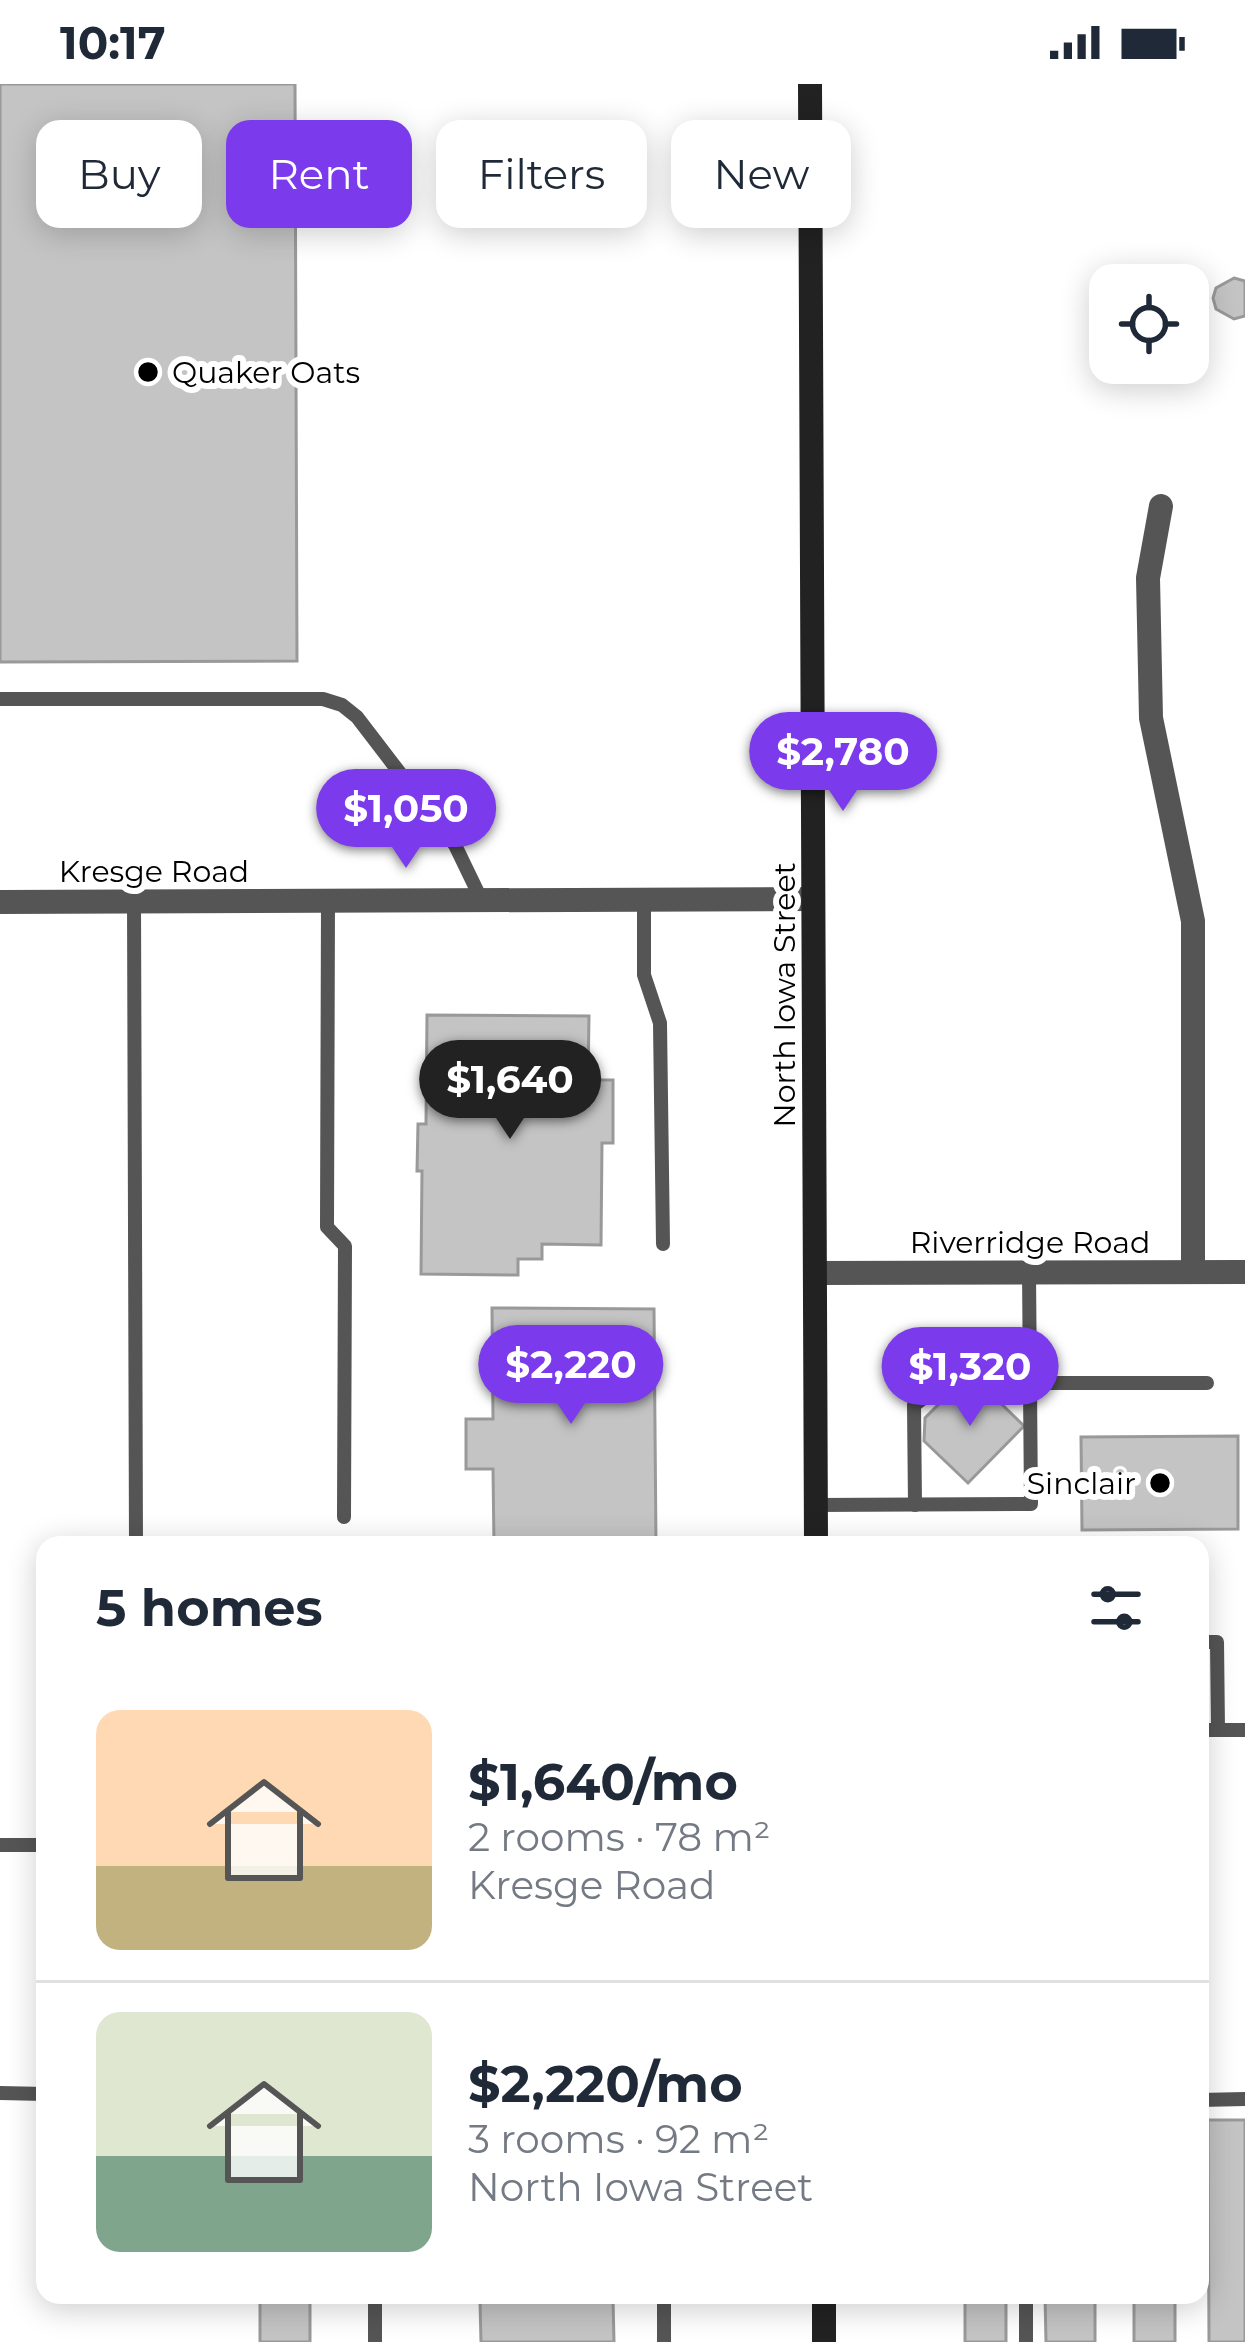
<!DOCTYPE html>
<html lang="en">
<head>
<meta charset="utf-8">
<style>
  :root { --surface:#fff; --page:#f6f6f7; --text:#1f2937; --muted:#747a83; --line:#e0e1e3; --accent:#7c3aed }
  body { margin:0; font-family:Montserrat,sans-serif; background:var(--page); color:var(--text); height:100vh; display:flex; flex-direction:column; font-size:45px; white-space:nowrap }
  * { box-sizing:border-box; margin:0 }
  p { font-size:39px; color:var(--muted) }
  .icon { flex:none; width:66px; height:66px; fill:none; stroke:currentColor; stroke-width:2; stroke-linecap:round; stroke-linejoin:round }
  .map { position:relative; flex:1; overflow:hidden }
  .panel { position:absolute; left:36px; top:1452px; width:1173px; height:768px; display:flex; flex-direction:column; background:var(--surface); border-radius:24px; box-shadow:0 6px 30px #0003 }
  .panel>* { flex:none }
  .hud { position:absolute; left:36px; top:36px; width:1173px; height:108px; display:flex; gap:24px }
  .tools { position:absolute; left:1089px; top:180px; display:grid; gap:24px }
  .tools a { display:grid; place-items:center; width:120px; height:120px; border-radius:24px; background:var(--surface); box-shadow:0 6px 30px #0003; font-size:60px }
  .price { position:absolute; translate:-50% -102px; padding:0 27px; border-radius:42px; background:var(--accent); color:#fff; font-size:39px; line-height:78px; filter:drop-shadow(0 3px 6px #0008) }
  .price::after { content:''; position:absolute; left:50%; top:72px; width:36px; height:27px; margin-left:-18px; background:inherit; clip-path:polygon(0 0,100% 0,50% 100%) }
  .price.current { background:#222; color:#fff }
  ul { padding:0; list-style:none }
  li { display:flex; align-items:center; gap:36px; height:300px; padding:0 60px }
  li+li { border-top:3px solid var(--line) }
  li span { display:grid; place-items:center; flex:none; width:336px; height:240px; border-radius:24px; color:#555 }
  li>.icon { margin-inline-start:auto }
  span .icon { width:144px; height:144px; fill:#fffc; stroke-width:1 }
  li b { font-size:51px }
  h2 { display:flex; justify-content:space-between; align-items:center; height:144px; padding:0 60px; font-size:51px }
  .tag { padding:0 42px; border-radius:24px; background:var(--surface); box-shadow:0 6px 30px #0003; font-size:42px; line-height:108px }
  .tag.current { background:var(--accent); color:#fff }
  .status { display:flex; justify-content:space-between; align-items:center; height:84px; padding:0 60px; background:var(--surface); direction:ltr }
  .status svg { height:33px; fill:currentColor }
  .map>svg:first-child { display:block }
  .building { fill:#c4c4c4; stroke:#999; stroke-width:3 }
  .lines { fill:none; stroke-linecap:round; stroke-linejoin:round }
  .service { stroke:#555; stroke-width:14 }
  .minor { stroke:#555; stroke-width:24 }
  .tertiary { stroke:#555; stroke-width:24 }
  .secondary { stroke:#222; stroke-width:24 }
  .poi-dot { fill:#000; stroke:#fff; stroke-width:4.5 }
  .labels { text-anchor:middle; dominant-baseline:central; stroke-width:12; stroke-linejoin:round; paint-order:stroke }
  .poi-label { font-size:30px; fill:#000; stroke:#fff; text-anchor:start }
  .street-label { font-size:30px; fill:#000; stroke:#fff }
</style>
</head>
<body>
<div class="status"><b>10:17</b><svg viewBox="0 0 49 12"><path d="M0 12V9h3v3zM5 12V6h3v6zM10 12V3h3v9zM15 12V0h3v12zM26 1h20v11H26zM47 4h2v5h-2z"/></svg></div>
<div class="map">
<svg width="1245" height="2258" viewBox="0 0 1245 2258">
  <rect width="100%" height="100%" fill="#fff"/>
  <g class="building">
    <polygon points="0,0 295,0 297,577 0,578"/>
    <polygon points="1234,194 1245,197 1245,232 1234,235 1216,225 1213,214 1216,204"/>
    <polygon points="427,931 589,932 588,996 613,996 613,1059 602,1059 601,1161 542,1160 542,1175 518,1175 518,1191 421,1190 422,1087 417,1087 418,1040 426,1040"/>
    <polygon points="492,1224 654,1225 656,1461 494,1461 493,1385 466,1385 466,1335 493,1335"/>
    <polygon points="959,1300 981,1300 1024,1342 968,1399 924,1357 925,1334"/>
    <polygon points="1238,1352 1238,1445 1082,1446 1081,1353"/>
    <polygon points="1208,2036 1245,2036 1245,2258 1209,2258"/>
    <rect x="260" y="2211" width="50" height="47"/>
    <rect x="965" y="2211" width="41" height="47"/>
    <polygon points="1045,2211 1095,2211 1095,2258 1046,2258"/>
    <rect x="1134" y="2211" width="41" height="47"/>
    <polygon points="613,2215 614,2258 481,2258 480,2218"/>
  </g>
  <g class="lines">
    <g class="service">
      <polyline points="0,615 323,615 342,621 357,633 455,761 482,817"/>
      <polyline points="644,816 644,891 660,939 663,1160"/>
      <polyline points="134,817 136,1461"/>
      <polyline points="328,817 327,1143 345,1162 344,1433"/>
      <polyline points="815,1421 1031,1420 1029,1188"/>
      <polyline points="915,1421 914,1321 956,1290 986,1288 1030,1299 1207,1299"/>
      <polyline points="1200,1558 1217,1558 1218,1646"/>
      <polyline points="1200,1646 1245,1646"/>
      <polyline points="0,1761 45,1761"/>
      <polyline points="0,2009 45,2010"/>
      <polyline points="1200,2016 1245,2015"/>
      <polyline points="375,2211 375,2258"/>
      <polyline points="664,2211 664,2258"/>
      <polyline points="1026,2211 1026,2258"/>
    </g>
    <g class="minor">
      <polyline points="1161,422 1148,494 1151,634 1193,837 1193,1188"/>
      <polyline points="0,818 813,815"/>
    </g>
    <polyline class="tertiary" points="815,1189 1245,1188"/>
    <g class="secondary">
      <polyline points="810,0 816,1461"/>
      <polyline points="824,2211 824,2258"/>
    </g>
  </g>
  <g class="poi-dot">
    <circle cx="148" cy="288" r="12"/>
    <circle cx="1160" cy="1399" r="12"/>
  </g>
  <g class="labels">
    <g class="poi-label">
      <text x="172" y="288">Quaker Oats</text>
      <text x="1136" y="1399" text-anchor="end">Sinclair</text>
    </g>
    <g class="street-label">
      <text x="154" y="787">Kresge Road</text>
      <text transform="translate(784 911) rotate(-90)">North Iowa Street</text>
      <text x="1030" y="1158">Riverridge Road</text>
    </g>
  </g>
</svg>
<div class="tools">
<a><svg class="icon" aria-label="locate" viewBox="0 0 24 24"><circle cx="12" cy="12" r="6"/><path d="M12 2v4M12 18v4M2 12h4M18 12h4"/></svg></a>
</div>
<b class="price" style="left:843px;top:730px">$2,780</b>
<b class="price" style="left:406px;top:787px">$1,050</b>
<b class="price current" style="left:510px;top:1058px">$1,640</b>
<b class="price" style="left:571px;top:1343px">$2,220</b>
<b class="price" style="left:970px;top:1345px">$1,320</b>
<div class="hud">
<a class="tag">Buy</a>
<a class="tag current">Rent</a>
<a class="tag">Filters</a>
<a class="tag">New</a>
</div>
<section class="panel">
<h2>5 homes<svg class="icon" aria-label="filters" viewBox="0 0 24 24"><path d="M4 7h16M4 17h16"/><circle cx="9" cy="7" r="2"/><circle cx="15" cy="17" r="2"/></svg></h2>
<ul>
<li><span style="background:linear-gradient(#ffd9b3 65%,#c2b280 0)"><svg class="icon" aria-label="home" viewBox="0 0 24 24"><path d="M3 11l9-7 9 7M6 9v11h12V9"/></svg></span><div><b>$1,640/mo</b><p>2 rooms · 78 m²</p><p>Kresge Road</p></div></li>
<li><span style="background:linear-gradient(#dfe7d0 60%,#7fa58c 0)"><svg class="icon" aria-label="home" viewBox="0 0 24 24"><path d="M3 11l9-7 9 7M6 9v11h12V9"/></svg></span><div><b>$2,220/mo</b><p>3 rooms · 92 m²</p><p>North Iowa Street</p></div></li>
</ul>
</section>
</div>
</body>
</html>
